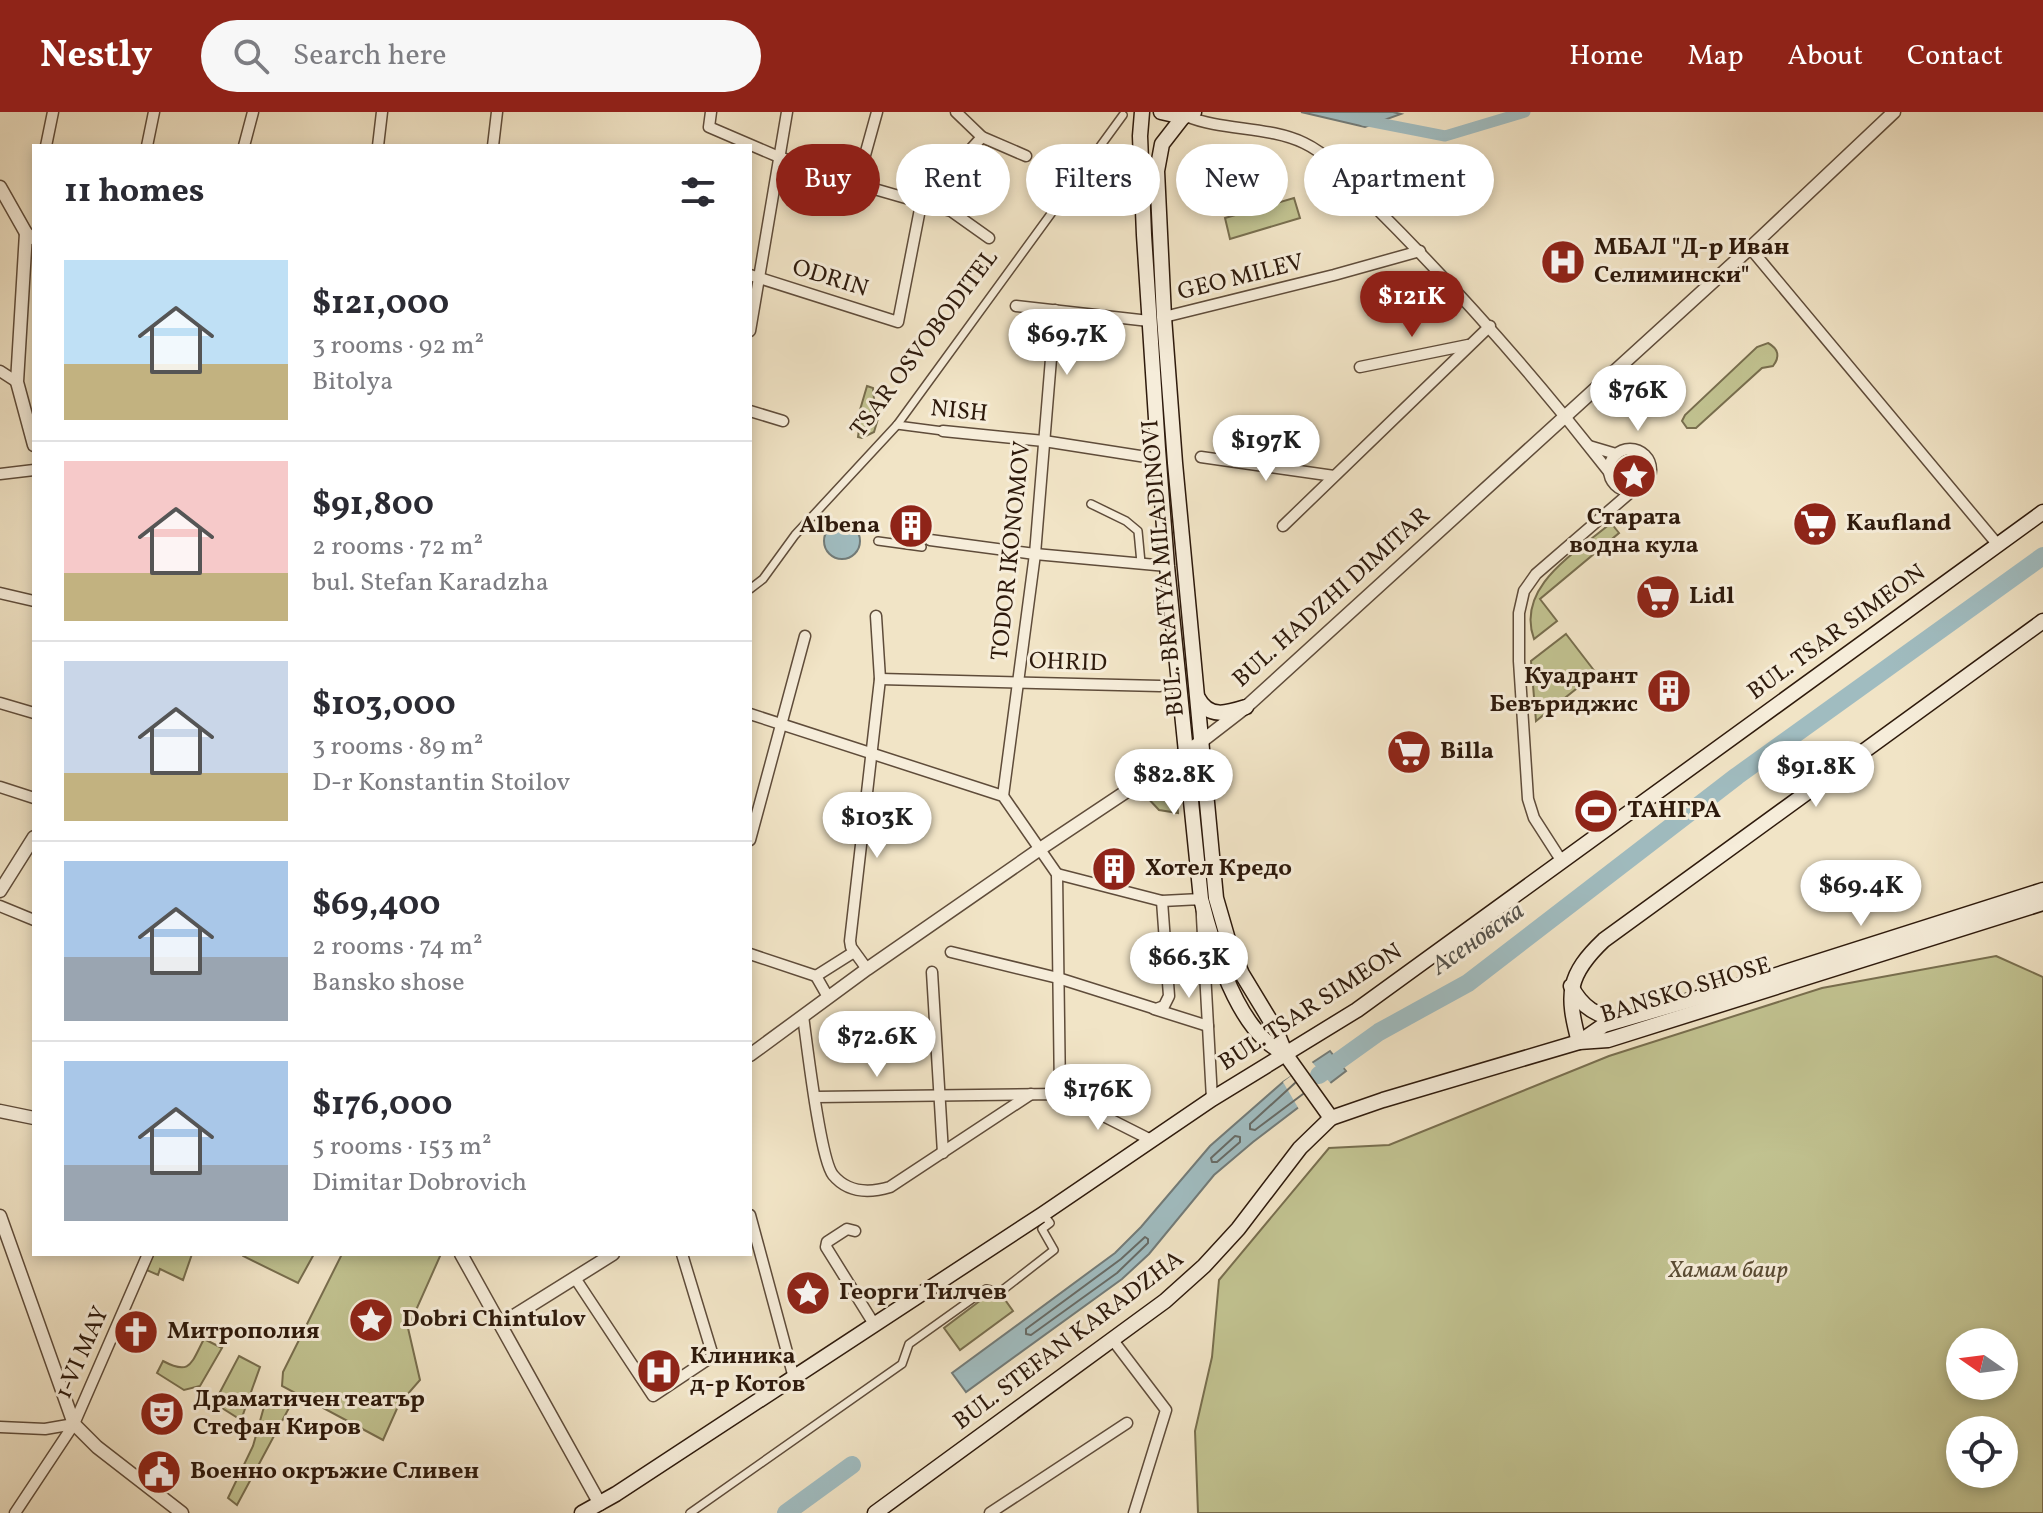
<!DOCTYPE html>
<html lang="en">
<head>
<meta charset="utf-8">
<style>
  :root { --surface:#fff; --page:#f7f7f7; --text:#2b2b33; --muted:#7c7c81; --line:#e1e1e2; --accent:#8f2418 }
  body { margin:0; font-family:Vollkorn,serif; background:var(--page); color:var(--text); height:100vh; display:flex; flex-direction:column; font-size:30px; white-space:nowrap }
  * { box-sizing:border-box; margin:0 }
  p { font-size:26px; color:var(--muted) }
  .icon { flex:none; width:44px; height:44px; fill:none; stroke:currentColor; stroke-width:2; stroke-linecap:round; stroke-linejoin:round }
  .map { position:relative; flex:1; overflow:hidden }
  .panel { position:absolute; left:32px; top:32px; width:720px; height:1112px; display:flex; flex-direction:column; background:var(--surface); border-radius:0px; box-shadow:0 4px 12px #0003 }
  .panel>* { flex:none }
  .top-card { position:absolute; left:776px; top:32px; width:760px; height:72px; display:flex; gap:16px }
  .needle { width:52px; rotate:284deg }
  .tools { position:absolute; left:1946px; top:1216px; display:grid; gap:16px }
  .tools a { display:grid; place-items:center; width:72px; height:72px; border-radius:50%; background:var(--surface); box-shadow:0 4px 12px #0003; font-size:40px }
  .price { position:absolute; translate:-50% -68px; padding:0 18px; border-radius:28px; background:#fff; color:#222; font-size:26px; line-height:52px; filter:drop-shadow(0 2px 4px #0008) }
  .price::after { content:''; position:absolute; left:50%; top:48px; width:24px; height:18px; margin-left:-12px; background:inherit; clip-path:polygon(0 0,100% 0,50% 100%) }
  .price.on { background:var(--accent); color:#fff }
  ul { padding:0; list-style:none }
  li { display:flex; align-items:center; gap:24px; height:200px; padding:0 32px }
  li+li { border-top:2px solid var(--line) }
  li span { display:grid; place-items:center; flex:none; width:224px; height:160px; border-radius:0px; color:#555 }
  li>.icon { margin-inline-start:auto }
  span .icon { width:96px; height:96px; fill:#fffc; stroke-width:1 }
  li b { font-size:34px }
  h2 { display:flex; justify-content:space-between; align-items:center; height:96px; padding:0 32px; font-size:34px }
  .pill { padding:0 28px; border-radius:36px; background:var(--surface); box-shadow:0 4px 12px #0003; font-size:28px; line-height:72px }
  .pill.on { background:var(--accent); color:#fff }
  header { display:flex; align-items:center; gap:48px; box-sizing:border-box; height:112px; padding:0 40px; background:var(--accent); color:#fff }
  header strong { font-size:38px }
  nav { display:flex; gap:44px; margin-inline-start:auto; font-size:28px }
  .search { width:560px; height:72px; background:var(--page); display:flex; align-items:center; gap:20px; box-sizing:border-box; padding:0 28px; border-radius:44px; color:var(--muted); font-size:30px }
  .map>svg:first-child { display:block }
  .green { fill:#c1c290; stroke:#786e4e; stroke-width:2; fill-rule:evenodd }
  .water { fill:#a0bcc0; stroke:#727b78; stroke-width:2 }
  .pier { fill:#f1e4c6 }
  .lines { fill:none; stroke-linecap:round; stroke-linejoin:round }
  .shore { stroke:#676b66; stroke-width:2 }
  .canal { stroke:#a0bcc0; stroke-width:11 }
  .river { stroke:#a0bcc0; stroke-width:18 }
  .pedestrian-casing { stroke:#5f4c3a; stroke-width:10 }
  .minor-casing { stroke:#5f4c3a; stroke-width:13 }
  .tertiary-casing { stroke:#5f4c3a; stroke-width:15 }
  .secondary-casing { stroke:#2e1a0c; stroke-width:17 }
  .pedestrian { stroke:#f6edda; stroke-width:7 }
  .minor { stroke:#f6edda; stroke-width:10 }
  .tertiary { stroke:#f6edda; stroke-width:12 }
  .secondary { stroke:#f6edda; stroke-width:14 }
  .labels { text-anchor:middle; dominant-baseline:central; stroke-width:6; stroke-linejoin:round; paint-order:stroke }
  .poi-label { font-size:24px; font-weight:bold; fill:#2e1a0c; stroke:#f6edda; text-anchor:start }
  .street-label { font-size:24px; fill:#2e1a0c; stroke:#f6edda }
  .park-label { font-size:24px; font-style:italic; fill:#5a4c34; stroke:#f6edda }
  .water-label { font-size:26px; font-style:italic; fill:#56534b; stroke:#f6edda }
</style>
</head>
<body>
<header>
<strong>Nestly</strong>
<div class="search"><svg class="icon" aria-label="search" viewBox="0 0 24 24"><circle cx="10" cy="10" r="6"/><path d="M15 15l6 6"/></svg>Search here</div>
<nav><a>Home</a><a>Map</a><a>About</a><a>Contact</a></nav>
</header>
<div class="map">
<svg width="2043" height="1401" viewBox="0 0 2043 1401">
  <rect width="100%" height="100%" fill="#f1e4c6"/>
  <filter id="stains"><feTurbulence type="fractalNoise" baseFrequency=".0025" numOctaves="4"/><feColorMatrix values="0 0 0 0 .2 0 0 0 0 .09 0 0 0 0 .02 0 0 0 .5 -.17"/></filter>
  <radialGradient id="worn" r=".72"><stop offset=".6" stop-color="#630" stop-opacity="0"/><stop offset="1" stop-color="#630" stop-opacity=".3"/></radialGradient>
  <g class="green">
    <polygon points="1294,86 1300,106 1230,127 1225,106"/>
    <path d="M 1768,231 C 1779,237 1780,245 1773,254 L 1762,256 L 1696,316 L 1687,316 L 1682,309 L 1685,303 L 1757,235 Z"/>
    <polygon points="867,274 873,276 874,287 877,291 875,297 880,300 874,320 862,326 858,325 860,309 857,308"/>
    <circle cx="1630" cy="358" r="18"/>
    <path d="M 1611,411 L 1619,421 L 1540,487 L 1557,509 L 1534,527 C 1515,474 1577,440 1611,411 Z"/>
    <polygon points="1566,522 1596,561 1536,609 1531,549"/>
    <polygon points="1162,672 1176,677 1178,701 1159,698 1144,682 1151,675"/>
    <path d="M 1996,844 L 2043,865 L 2043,1401 L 1198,1401 L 1195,1319 L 1212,1245 L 1219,1168 L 1329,1036 L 1389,1033 L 1609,944 L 1822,876 ZM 1960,1230 L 2004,1230 L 2004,1274 L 1960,1274 ZM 1960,1318 L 2004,1318 L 2004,1362 L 1960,1362 Z"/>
    <polygon points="147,1142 192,1142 183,1168 160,1157 158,1163 142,1156"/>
    <polygon points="243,1142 314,1142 298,1171 243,1144"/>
    <polygon points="342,1142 441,1142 408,1216 420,1268 399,1292 383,1328 282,1274 283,1260"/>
    <polygon points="989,1182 1003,1185 1013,1199 960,1238 944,1216"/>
    <path d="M 204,1227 L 222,1236 L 200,1274 L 184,1278 L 157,1261 L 163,1249 C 191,1264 191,1251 204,1227 Z"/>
    <polygon points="239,1244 260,1255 241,1308 222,1296 223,1289 219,1282"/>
    <polygon points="267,1284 289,1296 237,1393 228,1386 253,1334"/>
  </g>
  <g class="water">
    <polygon points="1301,0 1393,0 1401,2 1365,15"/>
    <circle cx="842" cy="429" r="18"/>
    <polygon points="1330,939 1346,959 1253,1030 1214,1063 1149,1142 1122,1167 966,1280 952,1261 1115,1141 1141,1115 1210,1034 1283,970"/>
  </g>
  <polygon class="pier" points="1311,949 1333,974 1300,999 1283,970"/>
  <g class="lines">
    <g class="shore">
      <polyline points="1295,971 1250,1012 1250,1017 1255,1018 1303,982"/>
      <polygon points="1235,1024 1240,1025 1240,1030 1217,1050 1212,1050 1211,1046"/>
      <polygon points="1145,1125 1148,1127 1148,1131 1117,1161 1031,1223 1026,1222 1026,1217 1121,1147"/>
    </g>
    <polyline class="canal" points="1363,8 1445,24 1525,0"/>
    <g class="river">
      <polyline points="1319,963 1379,920 1468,871 1737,664 2043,444"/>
      <polyline points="786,1401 852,1353"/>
    </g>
    <g class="pedestrian-casing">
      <g id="pedestrian">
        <polyline points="897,313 943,319"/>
        <polyline points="1091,392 1126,409 1138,419 1141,451"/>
        <polyline points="878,429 922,435"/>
        <polyline points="750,477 763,467 795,423 897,313 1123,3"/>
        <polyline points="690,1401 902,1252 909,1232 986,1177 1000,1180 1054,1138 1042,1117 1050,1111 1043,1102"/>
      </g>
    </g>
    <g class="minor-casing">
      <g id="minor">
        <polyline points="711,0 709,15 779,45 857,72 951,99 989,126"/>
        <polyline points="956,0 982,25 1026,44"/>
        <path d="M 1186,4 C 1222,19 1269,14 1304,31 C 1332,44 1355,74 1376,96 C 1459,179 1537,267 1609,360"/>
        <polyline points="46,34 53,0"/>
        <polyline points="147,34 154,0"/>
        <polyline points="244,34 253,0"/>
        <polyline points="378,34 382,0"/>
        <polyline points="493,34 497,0"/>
        <polyline points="857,72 877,0"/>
        <polyline points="1750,136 1998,433"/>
        <polyline points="750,163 898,210 921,92 982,25"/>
        <polyline points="1016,194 1149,209"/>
        <polyline points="1164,205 1334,163 1420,139"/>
        <polyline points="750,219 787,0"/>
        <polyline points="1360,255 1468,233"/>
        <polyline points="0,259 17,270"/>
        <polyline points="750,299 783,309"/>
        <polyline points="943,319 1044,329 1159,347"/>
        <polyline points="1589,334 1616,342"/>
        <circle cx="1630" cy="358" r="21"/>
        <polyline points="1201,345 1334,364"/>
        <polyline points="0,362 34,358"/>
        <polyline points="1283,414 1490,214"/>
        <polyline points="930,428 1035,442 1167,454"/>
        <polyline points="0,481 34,489"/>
        <polyline points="880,567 1160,574"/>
        <polyline points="0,591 34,601"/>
        <polyline points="750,602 1003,684 1057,762 1060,982"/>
        <polyline points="0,675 34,686"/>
        <polyline points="1003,684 1035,442 1055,198"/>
        <polyline points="750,728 805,524"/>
        <polyline points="1561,748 1534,706 1528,687 1519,549 1519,501 1524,479 1536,462 1632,379"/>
        <polyline points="1057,762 1162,789 1201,787 1212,987"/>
        <polyline points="0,794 34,808"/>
        <polyline points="951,840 1058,866 1156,897 1164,894 1169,884 1162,789"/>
        <polyline points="750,842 816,864"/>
        <polyline points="867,857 851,835 850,829 880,567 876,504"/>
        <polyline points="932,860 943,1041"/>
        <polyline points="828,885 816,864 854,840"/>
        <polyline points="1154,897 1208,914"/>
        <path d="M 803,904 C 807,932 820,1047 833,1063 C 848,1081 870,1081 890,1075 L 1031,982"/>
        <polyline points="816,985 1060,982 1151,1028"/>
        <polyline points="750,1103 794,1266"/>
        <polyline points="855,1119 847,1117 827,1130 826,1135 874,1212"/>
        <polyline points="575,1166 653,1284 713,1244 682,1142"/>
        <polyline points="1112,1227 1166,1298 1134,1401"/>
        <polyline points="0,1315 45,1317 74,1312"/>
        <polyline points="15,1401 74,1312 148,1142"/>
        <polyline points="990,1401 1127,1311"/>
      </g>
    </g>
    <g class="tertiary-casing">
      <g id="tertiary">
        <polyline points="0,75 26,121 32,126"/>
        <polyline points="26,121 17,270 34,333"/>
        <polyline points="0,779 34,725"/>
        <polyline points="750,943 867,857 1040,737 1202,629 1246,595 1750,136 1894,0"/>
        <polyline points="0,999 34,1006"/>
        <polyline points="0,1104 74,1312 97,1335 182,1401"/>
        <polyline points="461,1142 600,1392"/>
        <polyline points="501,1212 613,1142"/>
      </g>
    </g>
    <g class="secondary-casing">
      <g id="secondary">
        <path d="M 1142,0 L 1140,24 L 1144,123 L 1158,337 L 1167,454 L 1201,787 C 1212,830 1231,896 1265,928 C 1271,934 1279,938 1285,943"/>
        <polyline points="1161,0 1183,5 1194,0"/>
        <polyline points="1183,5 1162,32 1157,59 1164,205 1175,351 1216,786 1229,831 1242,862 1276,918 1286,943 1331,1006"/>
        <path d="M 1198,586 C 1209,607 1227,601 1246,595"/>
        <path d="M 1149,662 C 1168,661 1180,659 1190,677"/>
        <path d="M 1571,874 C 1582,896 1597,904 1620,908"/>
        <polyline points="1581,929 1604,913 1770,865 2043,778"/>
        <path d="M 1579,930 C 1566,882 1567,863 1604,828 L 2043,509"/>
        <polyline points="582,1401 616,1382 1043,1102 1212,987 1357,898 2043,400"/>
        <polyline points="875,1401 1165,1189 1204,1154 1238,1117 1300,1036 1331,1006 1383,988 1579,930 1608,928 2043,791"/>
      </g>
    </g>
    <use href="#pedestrian" class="pedestrian"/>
    <use href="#minor" class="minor"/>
    <use href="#tertiary" class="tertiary"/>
    <use href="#secondary" class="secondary"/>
  </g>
  <defs>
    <g id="hospital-disc" transform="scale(2.3)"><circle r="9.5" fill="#8f2418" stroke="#f6edda"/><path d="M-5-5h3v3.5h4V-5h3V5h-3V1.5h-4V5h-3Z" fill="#fff"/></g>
    <g id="sight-disc" transform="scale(2.3)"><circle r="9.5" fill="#8f2418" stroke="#f6edda"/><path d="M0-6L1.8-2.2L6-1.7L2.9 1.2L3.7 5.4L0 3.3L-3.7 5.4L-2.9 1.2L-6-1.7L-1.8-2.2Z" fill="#fff"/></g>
    <g id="supermarket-disc" transform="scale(2.3)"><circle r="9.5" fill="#8f2418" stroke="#f6edda"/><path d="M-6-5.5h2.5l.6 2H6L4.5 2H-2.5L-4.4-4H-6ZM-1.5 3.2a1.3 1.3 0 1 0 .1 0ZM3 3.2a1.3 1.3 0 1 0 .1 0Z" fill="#fff"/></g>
    <g id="building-disc" transform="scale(2.3)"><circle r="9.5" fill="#8f2418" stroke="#f6edda"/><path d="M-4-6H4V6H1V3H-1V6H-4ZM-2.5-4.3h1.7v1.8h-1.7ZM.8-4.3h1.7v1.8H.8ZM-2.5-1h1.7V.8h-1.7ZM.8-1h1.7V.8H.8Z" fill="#fff"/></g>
    <g id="stadium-disc" transform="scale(2.3)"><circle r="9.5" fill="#8f2418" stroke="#f6edda"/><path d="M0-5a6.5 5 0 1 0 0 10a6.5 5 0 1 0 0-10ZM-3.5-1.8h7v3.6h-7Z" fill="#fff"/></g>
    <g id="church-disc" transform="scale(2.3)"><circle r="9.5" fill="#8f2418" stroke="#f6edda"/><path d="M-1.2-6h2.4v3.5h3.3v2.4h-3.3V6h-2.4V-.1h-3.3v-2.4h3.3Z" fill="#fff"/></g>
    <g id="theatre-disc" transform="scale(2.3)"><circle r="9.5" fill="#8f2418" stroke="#f6edda"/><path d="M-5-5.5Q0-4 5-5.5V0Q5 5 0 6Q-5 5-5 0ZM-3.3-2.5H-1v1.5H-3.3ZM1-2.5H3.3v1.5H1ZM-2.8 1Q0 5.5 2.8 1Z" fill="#fff"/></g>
    <g id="civic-disc" transform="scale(2.3)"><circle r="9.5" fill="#8f2418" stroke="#f6edda"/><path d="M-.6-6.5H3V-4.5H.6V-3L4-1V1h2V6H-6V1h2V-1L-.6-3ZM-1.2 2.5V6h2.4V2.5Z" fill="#fff"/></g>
  </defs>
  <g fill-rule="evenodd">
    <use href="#hospital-disc" x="1563" y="150"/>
    <use href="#sight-disc" x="1634" y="364"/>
    <use href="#supermarket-disc" x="1815" y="412"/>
    <use href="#building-disc" x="911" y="414"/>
    <use href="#supermarket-disc" x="1658" y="485"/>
    <use href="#building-disc" x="1669" y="579"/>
    <use href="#supermarket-disc" x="1409" y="640"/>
    <use href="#stadium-disc" x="1596" y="699"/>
    <use href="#building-disc" x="1114" y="757"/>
    <use href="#sight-disc" x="808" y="1181"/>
    <use href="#sight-disc" x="371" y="1208"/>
    <use href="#church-disc" x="136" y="1220"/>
    <use href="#hospital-disc" x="659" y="1259"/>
    <use href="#theatre-disc" x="162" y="1302"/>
    <use href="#civic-disc" x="159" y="1360"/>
  </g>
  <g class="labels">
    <g class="poi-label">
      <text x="1594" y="136">МБАЛ "Д-р Иван<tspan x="1594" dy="28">Селимински"</tspan></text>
      <text x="1634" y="406" text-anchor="middle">Старата<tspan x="1634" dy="28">водна кула</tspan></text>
      <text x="1846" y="412">Kaufland</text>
      <text x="880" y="414" text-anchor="end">Albena</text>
      <text x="1689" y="485">Lidl</text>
      <text x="1638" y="565" text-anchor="end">Куадрант<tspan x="1638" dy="28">Бевъриджис</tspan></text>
      <text x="1440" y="640">Billa</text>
      <text x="1627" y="699">ТАНГРА</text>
      <text x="1145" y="757">Хотел Кредо</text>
      <text x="839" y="1181">Георги Тилчев</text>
      <text x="402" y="1208">Dobri Chintulov</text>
      <text x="167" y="1220">Митрополия</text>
      <text x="690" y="1245">Клиника<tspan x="690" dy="28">д-р Котов</tspan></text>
      <text x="193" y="1288">Драматичен театър<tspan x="193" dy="28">Стефан Киров</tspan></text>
      <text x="190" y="1360">Военно окръжие Сливен</text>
    </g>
    <g class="street-label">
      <text transform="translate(1241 166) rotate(-14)">GEO MILEV</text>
      <text transform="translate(830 167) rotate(17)">ODRIN</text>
      <text transform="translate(925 232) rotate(-53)">TSAR OSVOBODITEL</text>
      <text transform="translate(959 300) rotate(6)">NISH</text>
      <text transform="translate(1012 439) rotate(-84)">TODOR IKONOMOV</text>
      <text transform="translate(1164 456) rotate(-95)">BUL. BRATYA MILADINOVI</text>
      <text transform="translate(1332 486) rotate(-42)">BUL. HADZHI DIMITAR</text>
      <text transform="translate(1837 521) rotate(-36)">BUL. TSAR SIMEON</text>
      <text transform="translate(1068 551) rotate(2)">OHRID</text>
      <text transform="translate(1686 879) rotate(-17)">BANSKO SHOSE</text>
      <text transform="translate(1311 896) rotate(-33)">BUL. TSAR SIMEON</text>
      <text transform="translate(1069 1229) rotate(-37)">BUL. STEFAN KARADZHA</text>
      <text transform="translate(83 1241) rotate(-66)">1-VI MAY</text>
    </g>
    <g class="park-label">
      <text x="1728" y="1159">Хамам баир</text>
    </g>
    <g class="water-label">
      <text transform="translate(1478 827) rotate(-35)">Асеновска</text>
    </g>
  </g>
  <rect width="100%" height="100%" filter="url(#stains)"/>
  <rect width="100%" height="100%" fill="url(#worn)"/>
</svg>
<div class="tools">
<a><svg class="needle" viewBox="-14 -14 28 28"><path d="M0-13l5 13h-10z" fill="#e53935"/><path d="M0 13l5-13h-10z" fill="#7c7c81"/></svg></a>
<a><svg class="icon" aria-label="locate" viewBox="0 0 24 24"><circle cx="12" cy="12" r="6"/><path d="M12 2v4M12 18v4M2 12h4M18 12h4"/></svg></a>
</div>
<b class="price on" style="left:1412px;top:227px">$121K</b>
<b class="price" style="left:1067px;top:265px">$69.7K</b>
<b class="price" style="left:1638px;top:321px">$76K</b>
<b class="price" style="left:1266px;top:371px">$197K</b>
<b class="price" style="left:1816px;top:697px">$91.8K</b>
<b class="price" style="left:1174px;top:705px">$82.8K</b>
<b class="price" style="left:877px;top:748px">$103K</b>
<b class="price" style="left:1861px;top:816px">$69.4K</b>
<b class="price" style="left:1189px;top:888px">$66.3K</b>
<b class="price" style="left:877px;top:967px">$72.6K</b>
<b class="price" style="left:1098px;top:1020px">$176K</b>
<div class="top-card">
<a class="pill on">Buy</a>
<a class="pill">Rent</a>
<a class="pill">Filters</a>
<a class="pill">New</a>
<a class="pill">Apartment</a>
</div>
<section class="panel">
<h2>11 homes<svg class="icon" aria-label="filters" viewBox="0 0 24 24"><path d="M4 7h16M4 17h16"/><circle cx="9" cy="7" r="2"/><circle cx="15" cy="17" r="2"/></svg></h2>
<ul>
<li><span style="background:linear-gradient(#bfe0f5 65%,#c2b280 0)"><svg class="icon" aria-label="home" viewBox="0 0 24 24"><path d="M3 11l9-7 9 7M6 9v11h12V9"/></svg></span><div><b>$121,000</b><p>3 rooms · 92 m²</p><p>Bitolya</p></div></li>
<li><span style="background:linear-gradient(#f6c9c9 70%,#c2b280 0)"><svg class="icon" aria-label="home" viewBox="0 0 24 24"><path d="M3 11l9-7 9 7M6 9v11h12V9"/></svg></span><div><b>$91,800</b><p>2 rooms · 72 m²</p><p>bul. Stefan Karadzha</p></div></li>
<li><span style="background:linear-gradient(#c9d6e8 70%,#c2b280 0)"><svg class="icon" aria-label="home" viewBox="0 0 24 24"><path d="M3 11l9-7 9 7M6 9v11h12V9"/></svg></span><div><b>$103,000</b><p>3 rooms · 89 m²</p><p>D-r Konstantin Stoilov</p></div></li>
<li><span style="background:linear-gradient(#a9c7e8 60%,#9aa5b1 0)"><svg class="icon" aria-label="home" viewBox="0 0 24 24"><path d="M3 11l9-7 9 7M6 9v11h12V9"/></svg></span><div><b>$69,400</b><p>2 rooms · 74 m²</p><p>Bansko shose</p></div></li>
<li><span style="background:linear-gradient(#a9c7e8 65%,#9aa5b1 0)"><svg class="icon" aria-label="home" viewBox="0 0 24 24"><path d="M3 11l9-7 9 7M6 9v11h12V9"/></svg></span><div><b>$176,000</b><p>5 rooms · 153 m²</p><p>Dimitar Dobrovich</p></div></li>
</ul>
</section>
</div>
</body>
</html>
